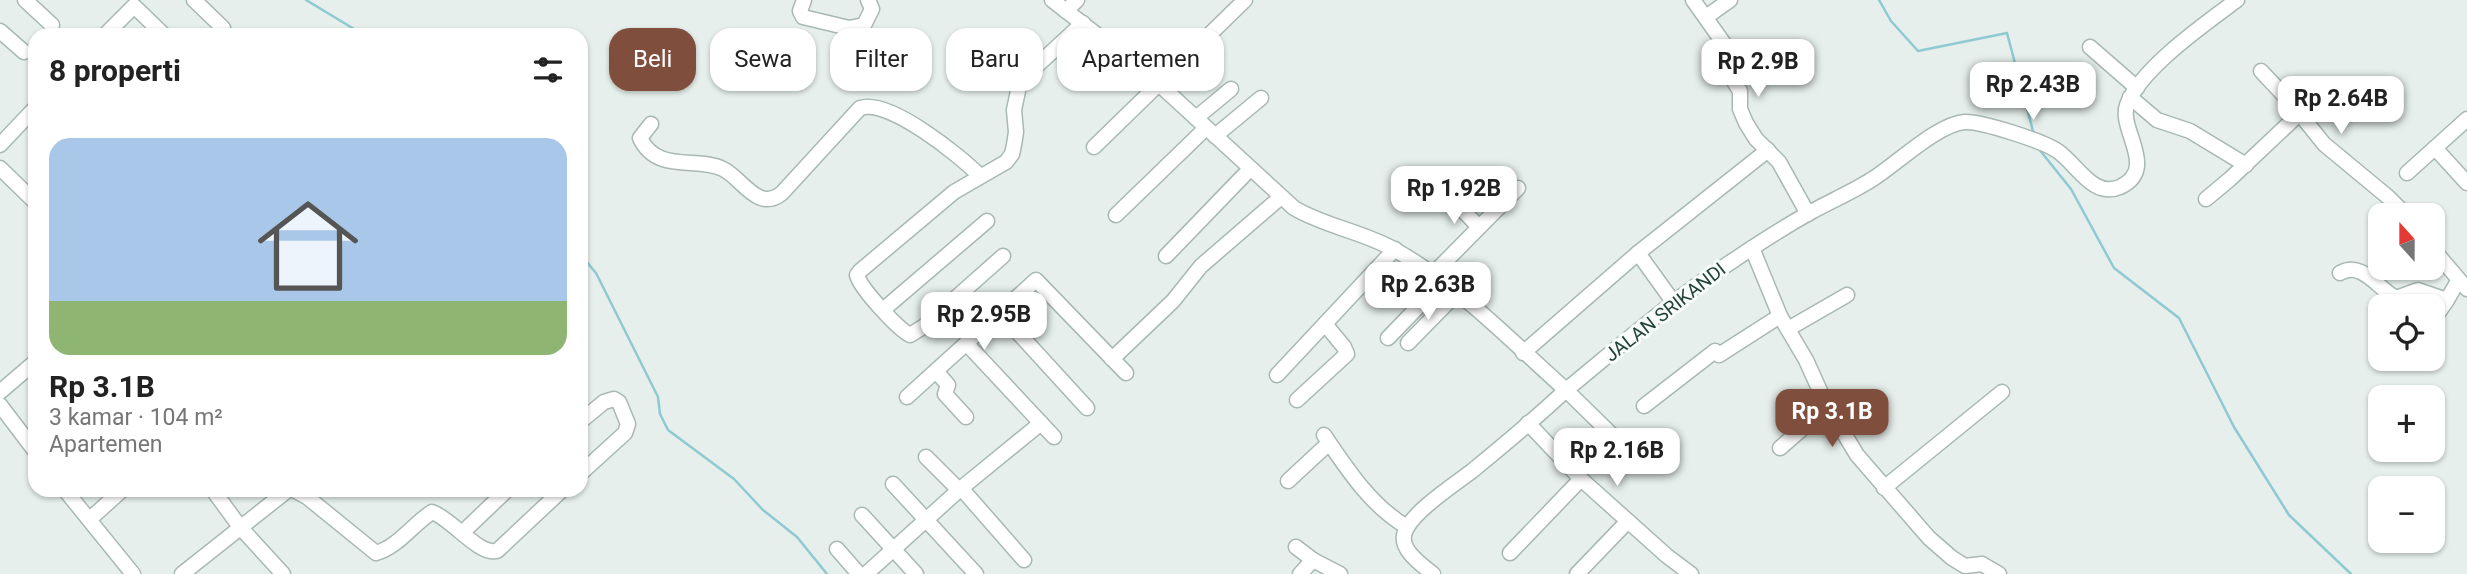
<!DOCTYPE html>
<html lang="id">
<head>
<meta charset="utf-8">
<style>
  :root { --surface:#fff; --page:#f2f2f2; --text:#222; --muted:#767676; --accent:#804e3d }
  body { margin:0; font-family:Roboto,sans-serif; background:var(--page); color:var(--text); height:100vh; display:flex; flex-direction:column; font-size:26px; white-space:nowrap }
  * { box-sizing:border-box; margin:0 }
  p { font-size:23px; color:var(--muted) }
  .icon { flex:none; width:38px; height:38px; fill:none; stroke:currentColor; stroke-width:2; stroke-linecap:round; stroke-linejoin:round }
  .map { position:relative; flex:1; overflow:hidden }
  .panel { position:absolute; left:28px; top:28px; width:560px; height:469px; display:flex; flex-direction:column; background:var(--surface); border-radius:21px; box-shadow:0 2px 5px #0004 }
  .panel>* { flex:none }
  .hud { position:absolute; left:609px; top:28px; width:665px; height:63px; display:flex; gap:14px }
  .needle { width:46px; rotate:339deg }
  .controls { position:absolute; left:2368px; top:203px; display:grid; gap:14px }
  .controls a { display:grid; place-items:center; width:77px; height:77px; border-radius:14px; background:var(--surface); box-shadow:0 2px 5px #0004; font-size:35px }
  .price { position:absolute; translate:-50% -60px; padding:0 16px; border-radius:14px; background:#fff; color:#222; font-size:23px; line-height:46px; filter:drop-shadow(0 2px 4px #0008) }
  .price::after { content:''; position:absolute; left:50%; top:42px; width:21px; height:16px; margin-left:-10px; background:inherit; clip-path:polygon(0 0,100% 0,50% 100%) }
  .price.on { background:var(--accent); color:#fff }
  ul { padding:0; list-style:none }
  li { display:grid; align-content:center; gap:14px; height:371px; padding:0 21px }
  li span { display:grid; place-items:center; height:217px; border-radius:21px; color:#555 }
  li>.icon { margin-inline-start:auto }
  span .icon { width:126px; height:126px; fill:#fffc; stroke-width:1 }
  li b { font-size:30px }
  h2 { display:flex; justify-content:space-between; align-items:center; height:84px; padding:0 21px; font-size:30px }
  .pill { padding:0 24px; border-radius:21px; background:var(--surface); box-shadow:0 2px 5px #0004; font-size:24px; line-height:63px }
  .pill.on { background:var(--accent); color:#fff }
  .map>svg:first-child { display:block }
  .lines { fill:none; stroke-linecap:round; stroke-linejoin:round }
  .stream { stroke:#8ec9d4; stroke-width:2.5 }
  .minor-casing { stroke:#a8b8b2; stroke-width:17 }
  .minor { stroke:#fff; stroke-width:14 }
  .labels { text-anchor:middle; dominant-baseline:central; stroke-width:6; stroke-linejoin:round; paint-order:stroke }
  .street-label { font-size:19px; fill:#24423a; stroke:#f7fbf9 }
</style>
</head>
<body>
<div class="map">
<svg width="2467" height="574" viewBox="0 0 2467 574">
  <rect width="100%" height="100%" fill="#e6efeb"/>
  <g class="lines">
    <g class="stream">
      <polyline points="306,0 364,35"/>
      <polyline points="1879,0 1891,21 1918,51 2007,33 2034,135"/>
      <polyline points="2038,148 2071,189 2114,268 2179,318 2234,427 2289,515 2351,574"/>
      <polyline points="581,255 596,273 658,397 660,414 668,430 734,479 763,510 797,537 827,574"/>
    </g>
    <g class="minor-casing">
      <g id="minor">
        <polyline points="25,0 52,25"/>
        <polyline points="194,0 223,28"/>
        <polyline points="804,0 800,11 803,17 849,28 864,25 872,9 868,0"/>
        <path d="M 1052,0 L 1149,75 L 1294,208 C 1326,227 1365,232 1397,251 C 1460,287 1512,342 1566,390 C 1621,345 1674,298 1734,260 C 1759,243 1784,227 1811,212 C 1831,201 1852,192 1871,180 C 1897,164 1937,124 1965,122 C 1981,121 2042,141 2056,150 C 2076,162 2092,199 2120,187 C 2159,169 2118,129 2127,105 C 2140,69 2206,23 2237,0"/>
        <polyline points="1693,0 1737,62 1731,67 1730,75 1740,91 1740,109 1746,123 1756,139 1779,162 1808,214"/>
        <polyline points="1066,11 1077,0"/>
        <polyline points="1706,17 1730,0"/>
        <polyline points="0,31 24,52"/>
        <polyline points="105,35 134,6 164,35"/>
        <polyline points="2090,47 2137,88"/>
        <polyline points="2261,71 2292,104 2324,144 2388,197 2406,215"/>
        <polyline points="2130,97 2157,120 2190,131 2246,165"/>
        <polyline points="1196,118 1231,89"/>
        <path d="M 651,124 L 640,138 C 657,174 697,156 723,169 C 742,178 758,213 782,193 L 860,108 C 889,98 960,156 980,176"/>
        <polyline points="1215,136 1261,98"/>
        <polyline points="0,145 35,108"/>
        <polyline points="1094,147 1245,0"/>
        <polyline points="2435,148 2467,183"/>
        <polyline points="0,168 35,202"/>
        <polyline points="2407,173 2467,119"/>
        <polyline points="2206,199 2230,179 2300,113"/>
        <polyline points="1455,202 1479,227"/>
        <polyline points="1116,215 1206,128"/>
        <polyline points="1752,248 1780,316 1806,360 1825,402 1857,455 1929,538 1952,558 1965,566 1982,564 1999,574"/>
        <polyline points="2432,248 2467,289"/>
        <polyline points="1638,253 1674,303"/>
        <path d="M 1003,256 L 923,327 L 910,335 C 898,329 860,288 857,275 L 860,271 L 954,192 L 1006,162 L 1012,154 L 1014,145 L 1016,132 L 1014,110 L 1019,86 L 1030,72 L 1083,23"/>
        <polyline points="1166,256 1250,169"/>
        <path d="M 2340,273 C 2362,260 2378,289 2396,298 L 2418,290 L 2447,300 L 2458,281"/>
        <polyline points="1433,274 1518,188"/>
        <polyline points="884,309 987,221"/>
        <polyline points="1001,314 1087,408"/>
        <polyline points="2432,322 2447,300"/>
        <polyline points="1788,329 1847,295"/>
        <polyline points="1388,338 1443,281"/>
        <polyline points="966,343 1054,437"/>
        <polyline points="1408,343 1457,293"/>
        <polyline points="1523,353 1638,253 1768,150"/>
        <polyline points="1112,359 1173,301 1201,266 1281,197"/>
        <polyline points="936,371 948,385 945,394 966,417"/>
        <polyline points="1277,375 1395,249"/>
        <polyline points="0,392 35,362"/>
        <polyline points="907,397 1036,280 1126,373"/>
        <polyline points="1297,400 1347,354 1344,347 1325,324"/>
        <polyline points="0,405 35,451"/>
        <polyline points="1644,406 1715,351 1719,355 1780,316"/>
        <polyline points="581,421 604,402 614,399 619,402 628,424 625,433 581,473"/>
        <polyline points="1528,423 1581,479 1667,556 1691,574"/>
        <path d="M 1324,435 C 1347,469 1371,506 1407,527"/>
        <polyline points="1780,448 1828,406"/>
        <polyline points="926,457 959,490"/>
        <polyline points="1288,481 1329,443"/>
        <polyline points="893,484 976,574"/>
        <polyline points="961,488 1024,560"/>
        <polyline points="1884,488 2002,392"/>
        <polyline points="65,490 133,574"/>
        <polyline points="213,490 240,527 283,574"/>
        <path d="M 294,490 L 307,497 L 376,553 C 398,547 413,524 432,512 C 452,519 478,555 497,551 L 562,490"/>
        <polyline points="862,515 916,574"/>
        <polyline points="90,519 122,490"/>
        <polyline points="463,532 507,490"/>
        <polyline points="1296,547 1313,560 1340,574"/>
        <polyline points="837,549 859,574"/>
        <polyline points="1510,553 1581,479"/>
        <polyline points="182,574 288,490"/>
        <polyline points="866,574 959,490 1041,423"/>
        <polyline points="1300,574 1313,560"/>
        <path d="M 1433,574 C 1422,565 1398,549 1405,532 C 1412,512 1455,484 1472,471 C 1504,445 1536,418 1566,390 L 1610,433"/>
        <polyline points="1577,574 1628,521"/>
      </g>
    </g>
    <use href="#minor" class="minor"/>
  </g>
  <g class="labels">
    <g class="street-label">
      <text transform="translate(1665 312) rotate(-38)">JALAN SRIKANDI</text>
    </g>
  </g>
</svg>
<div class="controls">
<a><svg class="needle" viewBox="-14 -14 28 28"><path d="M0-13l5 13h-10z" fill="#e53935"/><path d="M0 13l5-13h-10z" fill="#767676"/></svg></a>
<a><svg class="icon" aria-label="locate" viewBox="0 0 24 24"><circle cx="12" cy="12" r="6"/><path d="M12 2v4M12 18v4M2 12h4M18 12h4"/></svg></a>
<a>+</a>
<a>−</a>
</div>
<b class="price" style="left:1758px;top:99px">Rp 2.9B</b>
<b class="price" style="left:2033px;top:122px">Rp 2.43B</b>
<b class="price" style="left:2341px;top:136px">Rp 2.64B</b>
<b class="price" style="left:1454px;top:226px">Rp 1.92B</b>
<b class="price" style="left:1428px;top:322px">Rp 2.63B</b>
<b class="price" style="left:984px;top:352px">Rp 2.95B</b>
<b class="price on" style="left:1832px;top:449px">Rp 3.1B</b>
<b class="price" style="left:1617px;top:488px">Rp 2.16B</b>
<div class="hud">
<a class="pill on">Beli</a>
<a class="pill">Sewa</a>
<a class="pill">Filter</a>
<a class="pill">Baru</a>
<a class="pill">Apartemen</a>
</div>
<section class="panel">
<h2>8 properti<svg class="icon" aria-label="filters" viewBox="0 0 24 24"><path d="M4 7h16M4 17h16"/><circle cx="9" cy="7" r="2"/><circle cx="15" cy="17" r="2"/></svg></h2>
<ul>
<li><span style="background:linear-gradient(#a9c7e8 75%,#8fb573 0)"><svg class="icon" aria-label="home" viewBox="0 0 24 24"><path d="M3 11l9-7 9 7M6 9v11h12V9"/></svg></span><div><b>Rp 3.1B</b><p>3 kamar · 104 m²</p><p>Apartemen</p></div></li>
</ul>
</section>
</div>
</body>
</html>
